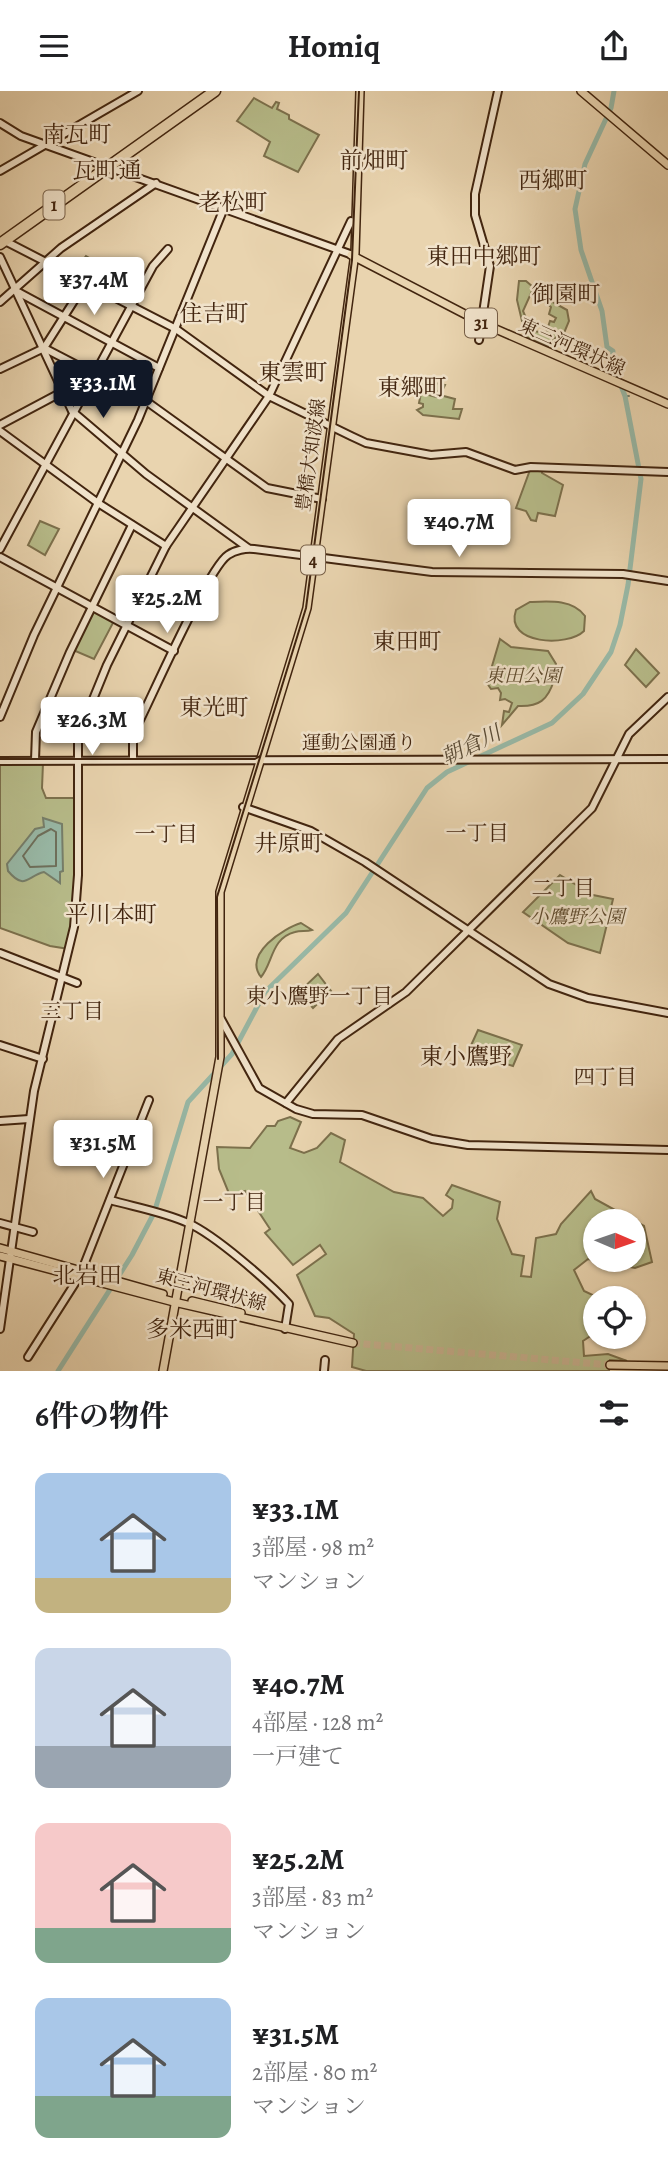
<!DOCTYPE html>
<html lang="ja">
<head>
<meta charset="utf-8">
<style>
  :root { --surface:#fff; --page:#f6f6f6; --text:#202124; --muted:#757577; --accent:#111827 }
  body { margin:0; font-family:Alegreya,"Noto Serif JP",serif; background:var(--page); color:var(--text); height:100vh; display:flex; flex-direction:column; font-size:26px; white-space:nowrap }
  * { box-sizing:border-box; margin:0 }
  p { font-size:23px; color:var(--muted) }
  .icon { flex:none; width:38px; height:38px; fill:none; stroke:currentColor; stroke-width:2; stroke-linecap:round; stroke-linejoin:round }
  .map { position:relative; height:1280px; overflow:hidden }
  .side { display:flex; flex-direction:column; background:var(--surface); flex:1 }
  .side>* { flex:none }
  .needle { width:46px; rotate:92deg }
  .fabs { position:absolute; left:583px; top:1118px; display:grid; gap:14px }
  .fabs a { display:grid; place-items:center; width:63px; height:63px; border-radius:50%; background:var(--surface); box-shadow:0 2px 5px #0004; font-size:35px }
  .price { position:absolute; translate:-50% -60px; padding:0 16px; border-radius:7px; background:#fff; color:#222; font-size:23px; line-height:46px; filter:drop-shadow(0 2px 4px #0008) }
  .price::after { content:''; position:absolute; left:50%; top:42px; width:21px; height:16px; margin-left:-10px; background:inherit; clip-path:polygon(0 0,100% 0,50% 100%) }
  .price.on { background:var(--accent); color:#fff }
  ul { padding:0; list-style:none }
  li { display:flex; align-items:center; gap:21px; height:175px; padding:0 35px }
  li span { display:grid; place-items:center; flex:none; width:196px; height:140px; border-radius:14px; color:#555 }
  li>.icon { margin-inline-start:auto }
  span .icon { width:84px; height:84px; fill:#fffc; stroke-width:1 }
  li b { font-size:30px }
  h2 { display:flex; justify-content:space-between; align-items:center; height:84px; padding:0 35px; font-size:30px }
  header { display:flex; justify-content:space-between; align-items:center; height:91px; padding:0 35px; background:var(--surface); font-size:32px; font-weight:700 }
  .map>svg:first-child { display:block }
  .green { fill:#b7bc8a; stroke:#7c704c; stroke-width:2; fill-rule:evenodd }
  .water { fill:#98b9a7; stroke:#767e6a; stroke-width:2 }
  .lines { fill:none; stroke-linecap:round; stroke-linejoin:round }
  .shore { stroke:#6d6f5b; stroke-width:2 }
  .stream { stroke:#767e6a; stroke-width:2 }
  .river { stroke:#98b9a7; stroke-width:5 }
  .primary-tunnel { stroke:#c8b18f; stroke-width:7; stroke-dasharray:7 3.5; stroke-linecap:butt }
  .secondary-casing { stroke:#42250f; stroke-width:10 }
  .primary-casing { stroke:#42250f; stroke-width:10 }
  .highway-casing { stroke:#42250f; stroke-width:13 }
  .secondary { stroke:#f1e3cb; stroke-width:6 }
  .primary { stroke:#e9d4af; stroke-width:7 }
  .highway { stroke:#e9d4af; stroke-width:10 }
  .tram { stroke:#42250f; stroke-width:2 }
  .labels { text-anchor:middle; dominant-baseline:central; stroke-width:5; stroke-linejoin:round; paint-order:stroke }
  .shield { fill:#f1e3cb; stroke:#765e47; stroke-width:2 }
  .shield-label { font-size:18px; font-weight:bold; fill:#42250f }
  .street-label { font-size:19px; fill:#42250f; stroke:#f1e3cb }
  .park-label { font-size:19px; font-style:italic; fill:#5f4b2e; stroke:#f1e3cb }
  .water-label { font-size:21px; font-style:italic; fill:#584a35; stroke:#f1e3cb }
  .neighbourhood-label { font-size:21px; fill:#42250f; stroke:#f1e3cb }
  .quarter-label { font-size:23px; fill:#42250f; stroke:#f1e3cb }
</style>
</head>
<body>
<header><svg class="icon" aria-label="menu" viewBox="0 0 24 24"><path d="M4 6h16M4 12h16M4 18h16"/></svg>Homiq<svg class="icon" aria-label="share" viewBox="0 0 24 24"><path d="M12 15V3M7 8l5-5 5 5M5 13v7h14v-7"/></svg></header>
<div class="map">
<svg width="668" height="1280" viewBox="0 0 668 1280">
  <rect width="100%" height="100%" fill="#e9d4af"/>
  <filter id="stains"><feTurbulence type="fractalNoise" baseFrequency=".00286" numOctaves="4"/><feColorMatrix values="0 0 0 0 .2 0 0 0 0 .09 0 0 0 0 .02 0 0 0 .5 -.17"/></filter>
  <radialGradient id="worn" r=".72"><stop offset=".6" stop-color="#630" stop-opacity="0"/><stop offset="1" stop-color="#630" stop-opacity=".3"/></radialGradient>
  <g class="green">
    <polygon points="254,7 272,17 276,11 279,12 277,18 289,24 289,28 319,44 298,81 264,65 270,51 237,30"/>
    <polygon points="86,165 112,180 102,197 73,182"/>
    <path d="M 519,190 L 526,190 L 547,208 L 567,219 L 569,230 L 562,247 L 557,245 L 548,255 L 526,246 L 529,233 L 522,230 L 517,209 ZM 532,200 L 551,216 L 549,223 L 556,227 L 554,231 L 550,230 L 546,242 L 533,240 L 531,233 L 534,230 L 526,227 L 523,220 Z"/>
    <polygon points="415,288 445,294 440,304 455,308 453,318 462,318 459,328 423,324 417,319 423,316 423,313 419,312 421,302 436,306 440,303 438,300 422,298 415,292"/>
    <polygon points="530,379 542,379 542,382 563,394 555,425 538,422 536,430 531,429 526,420 516,417"/>
    <polygon points="40,430 59,438 45,464 28,454"/>
    <path d="M 530,511 C 549,510 573,508 585,525 L 584,540 C 568,556 504,554 516,519 Z"/>
    <polygon points="93,518 114,530 94,568 73,559"/>
    <path d="M 500,548 L 511,556 L 548,560 L 556,573 L 552,586 L 554,589 C 548,609 539,616 518,615 L 502,634 L 504,620 L 509,621 L 512,612 L 505,608 L 500,609 L 501,602 L 498,597 L 491,598 L 487,592 Z"/>
    <polygon points="636,558 659,582 646,596 625,574"/>
    <polygon points="0,672 43,672 42,697 46,707 78,707 78,784 69,858 50,855 0,837"/>
    <polygon points="560,784 593,804 613,808 600,862 568,852 523,821"/>
    <path d="M 301,832 L 312,839 C 306,841 301,839 295,841 C 271,847 273,872 261,886 C 243,863 284,837 301,832 Z"/>
    <polygon points="318,883 331,900 313,917 299,901"/>
    <polygon points="478,939 522,954 513,975 468,961"/>
    <path d="M 290,1026 L 301,1031 L 290,1057 L 304,1062 L 317,1057 L 331,1042 L 345,1049 L 340,1071 L 394,1101 L 423,1107 L 443,1125 L 452,1117 L 453,1109 L 446,1104 L 452,1094 L 500,1111 L 497,1128 L 512,1163 L 524,1165 L 521,1185 L 531,1186 L 536,1147 L 556,1143 L 561,1133 L 591,1100 L 595,1108 L 644,1135 L 652,1171 L 635,1177 L 588,1168 L 574,1179 L 584,1200 L 599,1207 L 595,1208 L 595,1242 L 583,1250 L 584,1265 L 608,1263 L 627,1270 L 610,1269 L 609,1280 L 366,1280 L 352,1276 L 354,1243 L 329,1227 L 315,1225 L 297,1184 L 326,1163 L 320,1154 L 293,1174 L 265,1142 L 270,1138 L 245,1100 L 230,1105 L 219,1078 L 217,1056 L 250,1057 L 267,1035 L 275,1035 L 278,1030 ZM 595,1130 L 634,1130 L 634,1169 L 595,1169 Z"/>
  </g>
  <path class="water" d="M 43,727 L 62,733 L 63,780 L 60,781 L 60,792 L 44,781 C 27,785 25,800 8,780 L 7,773 L 35,738 L 44,736 Z"/>
  <g class="lines">
    <polygon class="shore" points="51,738 56,741 56,775 30,776 23,765 38,745"/>
    <polyline class="stream" points="625,305 629,305"/>
    <polyline class="river" points="58,1280 132,1164 154,1122 188,1011 232,963 265,901 346,822 427,697 447,681 552,632 583,603 611,561 620,534 628,494 641,388 625,305 612,272 613,260 607,256 602,220 581,159 575,118 585,73 611,17 614,0"/>
    <polyline class="primary-tunnel" points="353,1252 610,1274"/>
    <g class="secondary-casing">
      <g id="secondary">
        <polyline points="0,32 21,45 350,163"/>
        <polyline points="0,80 138,0"/>
        <polyline points="5,150 176,238 269,305 351,345 366,352 431,364 466,361 515,379 531,376 668,381"/>
        <polyline points="0,166 72,320 146,383 248,457"/>
        <polyline points="16,200 159,277"/>
        <polyline points="0,211 61,157 156,92"/>
        <polyline points="479,249 490,175 475,124 475,103 498,0"/>
        <polyline points="44,257 86,191"/>
        <polyline points="0,278 44,257 146,310 267,397 322,408"/>
        <polyline points="0,334 62,301"/>
        <polyline points="0,340 98,412 166,455"/>
        <polyline points="0,458 153,175 168,158"/>
        <polyline points="0,466 174,560"/>
        <polyline points="0,626 34,544 138,329 224,117"/>
        <path d="M 133,667 L 133,644 L 139,631 C 153,603 209,476 228,464 C 235,459 246,457 254,458 L 432,481 L 623,483 L 668,490"/>
        <polyline points="35,669 36,641 70,561 132,434"/>
        <polyline points="0,670 668,668"/>
        <polyline points="243,716 311,740 365,771 549,893 588,907 668,922"/>
        <polyline points="0,862 77,892"/>
        <polyline points="221,928 259,997 296,1018 313,1023 362,1024 432,1048 468,1054 668,1059"/>
        <polyline points="0,954 43,968"/>
        <polyline points="286,1012 338,948 406,901 592,717 629,643 668,606"/>
        <polyline points="0,1030 29,1028"/>
        <path d="M 110,1109 C 135,1116 164,1121 188,1132 C 215,1144 269,1191 289,1213 L 285,1238"/>
        <polyline points="0,1132 33,1141"/>
        <polyline points="82,1179 149,1009"/>
        <polyline points="0,1238 34,1000 74,836 78,784 78,645 107,574 166,455 269,305 351,130"/>
        <polyline points="28,1266 79,1186"/>
        <polyline points="324,1280 325,1269"/>
      </g>
    </g>
    <g class="primary-casing">
      <g id="primary">
        <polyline points="581,0 668,74"/>
        <polyline points="351,164 482,232 668,313"/>
        <polyline points="0,1157 163,1203"/>
        <polyline points="0,1165 174,1211 353,1252"/>
        <polyline points="192,1210 241,1222"/>
        <polyline points="610,1274 668,1275"/>
        <polyline points="163,1280 220,966 220,801 307,517 355,162 360,0"/>
      </g>
    </g>
    <g class="highway-casing">
      <polyline id="highway" points="0,153 215,0"/>
    </g>
    <use href="#secondary" class="secondary"/>
    <use href="#primary" class="primary"/>
    <use href="#highway" class="highway"/>
    <g class="tram">
      <polyline points="0,668 255,668 260,665"/>
      <polyline points="218,968 217,806 306,517 352,169 359,0"/>
    </g>
  </g>
  <g class="labels">
    <g class="shield">
      <rect x="43.5" y="99.5" width="21" height="29" rx="5"/>
      <rect x="465" y="217.5" width="32" height="29" rx="5"/>
      <rect x="301" y="454.5" width="24" height="29" rx="5"/>
    </g>
    <g class="shield-label">
      <text x="54" y="114">1</text>
      <text x="481" y="232">31</text>
      <text x="313" y="469">4</text>
    </g>
    <g class="street-label">
      <text transform="translate(572 256) rotate(24)">東三河環状線</text>
      <text transform="translate(311 364) rotate(-82)">豊橋大知波線</text>
      <text x="359" y="652">運動公園通り</text>
      <text transform="translate(211 1199) rotate(15)">東三河環状線</text>
    </g>
    <g class="park-label">
      <text x="523" y="585">東田公園</text>
      <text x="577" y="826">小鷹野公園</text>
    </g>
    <g class="water-label">
      <text transform="translate(471 654) rotate(-26)">朝倉川</text>
    </g>
    <g class="neighbourhood-label">
      <text x="477" y="742">一丁目</text>
      <text x="166" y="743">一丁目</text>
      <text x="563" y="797">二丁目</text>
      <text x="319" y="905">東小鷹野一丁目</text>
      <text x="72" y="920">三丁目</text>
      <text x="605" y="986">四丁目</text>
      <text x="234" y="1111">一丁目</text>
    </g>
    <g class="quarter-label">
      <text x="77" y="43">南瓦町</text>
      <text x="374" y="69">前畑町</text>
      <text x="107" y="79">瓦町通</text>
      <text x="553" y="89">西郷町</text>
      <text x="233" y="111">老松町</text>
      <text x="484" y="165">東田中郷町</text>
      <text x="566" y="203">御園町</text>
      <text x="214" y="222">住吉町</text>
      <text x="293" y="281">東雲町</text>
      <text x="412" y="296">東郷町</text>
      <text x="407" y="550">東田町</text>
      <text x="214" y="616">東光町</text>
      <text x="289" y="752">井原町</text>
      <text x="111" y="823">平川本町</text>
      <text x="466" y="965">東小鷹野</text>
      <text x="87" y="1184">北岩田</text>
      <text x="192" y="1238">多米西町</text>
    </g>
  </g>
  <rect width="100%" height="100%" filter="url(#stains)"/>
  <rect width="100%" height="100%" fill="url(#worn)"/>
</svg>
<div class="fabs">
<a><svg class="needle" viewBox="-14 -14 28 28"><path d="M0-13l5 13h-10z" fill="#e53935"/><path d="M0 13l5-13h-10z" fill="#757577"/></svg></a>
<a><svg class="icon" aria-label="locate" viewBox="0 0 24 24"><circle cx="12" cy="12" r="6"/><path d="M12 2v4M12 18v4M2 12h4M18 12h4"/></svg></a>
</div>
<b class="price" style="left:94px;top:226px">¥37.4M</b>
<b class="price on" style="left:103px;top:329px">¥33.1M</b>
<b class="price" style="left:459px;top:468px">¥40.7M</b>
<b class="price" style="left:167px;top:544px">¥25.2M</b>
<b class="price" style="left:92px;top:666px">¥26.3M</b>
<b class="price" style="left:103px;top:1089px">¥31.5M</b>
</div>
<section class="side">
<h2>6件の物件<svg class="icon" aria-label="filters" viewBox="0 0 24 24"><path d="M4 7h16M4 17h16"/><circle cx="9" cy="7" r="2"/><circle cx="15" cy="17" r="2"/></svg></h2>
<ul>
<li><span style="background:linear-gradient(#a9c7e8 75%,#c2b280 0)"><svg class="icon" aria-label="home" viewBox="0 0 24 24"><path d="M3 11l9-7 9 7M6 9v11h12V9"/></svg></span><div><b>¥33.1M</b><p>3部屋 · 98 m²</p><p>マンション</p></div></li>
<li><span style="background:linear-gradient(#c9d6e8 70%,#9aa5b1 0)"><svg class="icon" aria-label="home" viewBox="0 0 24 24"><path d="M3 11l9-7 9 7M6 9v11h12V9"/></svg></span><div><b>¥40.7M</b><p>4部屋 · 128 m²</p><p>一戸建て</p></div></li>
<li><span style="background:linear-gradient(#f6c9c9 75%,#7fa58c 0)"><svg class="icon" aria-label="home" viewBox="0 0 24 24"><path d="M3 11l9-7 9 7M6 9v11h12V9"/></svg></span><div><b>¥25.2M</b><p>3部屋 · 83 m²</p><p>マンション</p></div></li>
<li><span style="background:linear-gradient(#a9c7e8 70%,#7fa58c 0)"><svg class="icon" aria-label="home" viewBox="0 0 24 24"><path d="M3 11l9-7 9 7M6 9v11h12V9"/></svg></span><div><b>¥31.5M</b><p>2部屋 · 80 m²</p><p>マンション</p></div></li>
</ul>
</section>
</body>
</html>
